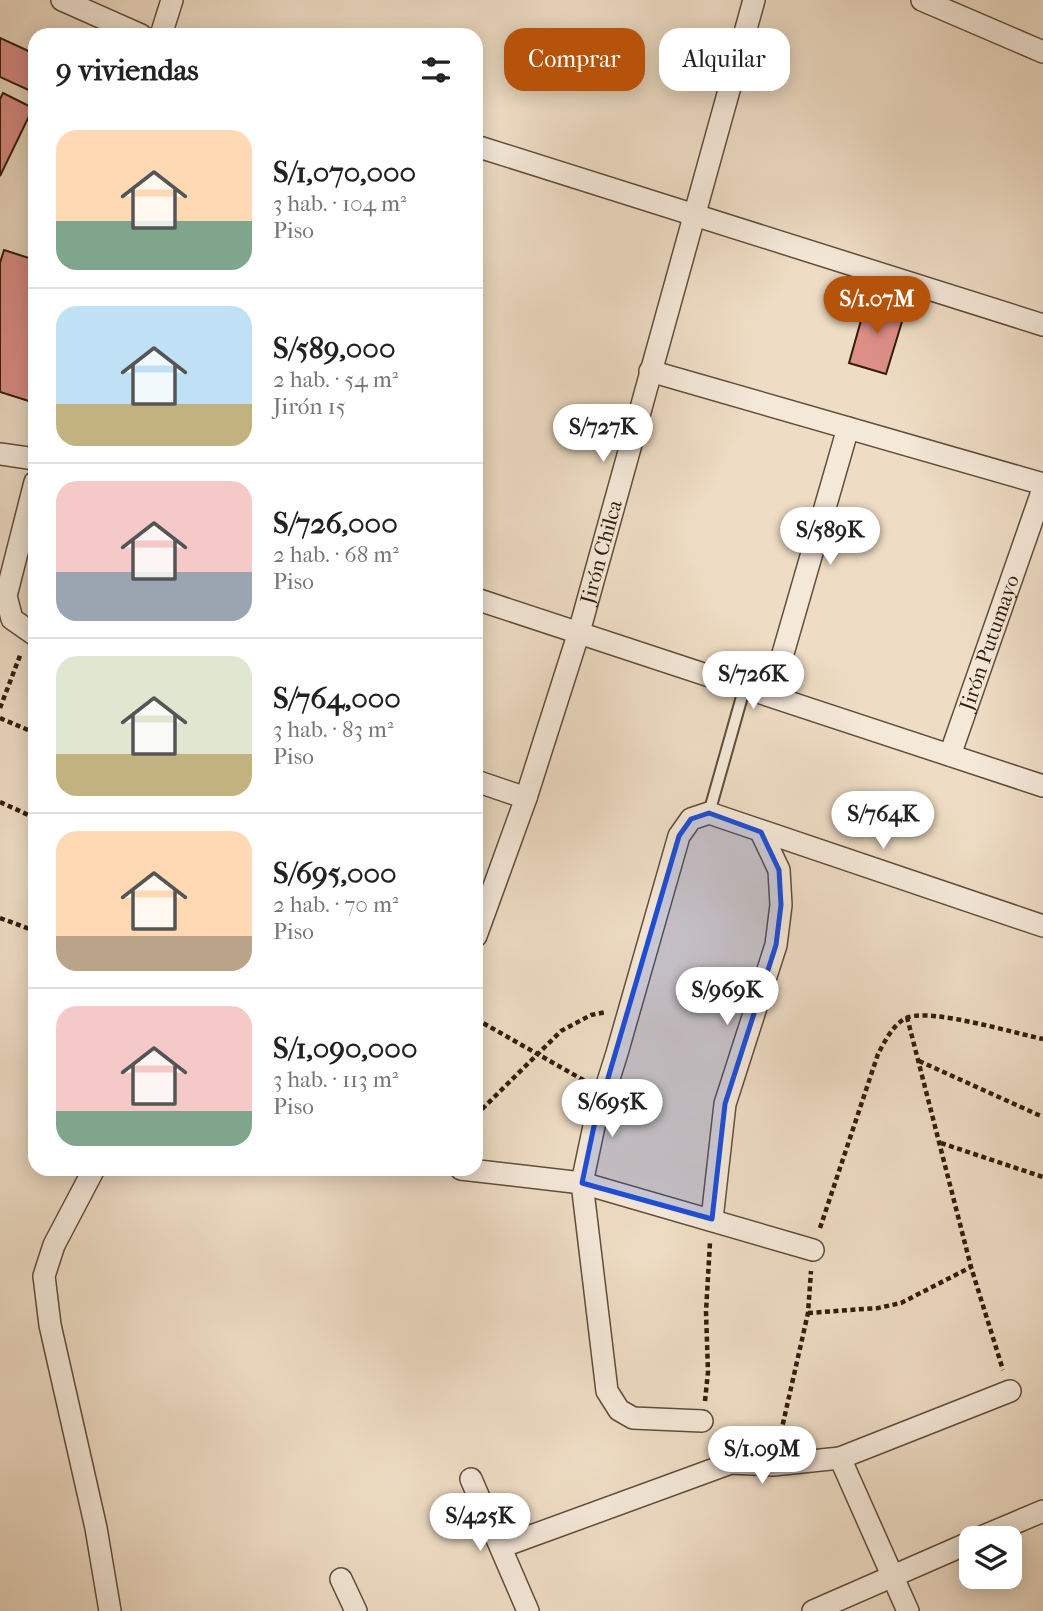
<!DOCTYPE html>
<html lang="es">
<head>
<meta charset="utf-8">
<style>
  :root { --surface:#fff; --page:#f2f2f2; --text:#222; --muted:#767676; --line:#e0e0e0; --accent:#b45309 }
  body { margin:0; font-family:"IM FELL French Canon",serif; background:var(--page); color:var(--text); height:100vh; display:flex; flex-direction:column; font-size:26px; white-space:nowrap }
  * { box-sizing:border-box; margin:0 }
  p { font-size:23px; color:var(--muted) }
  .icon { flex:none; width:38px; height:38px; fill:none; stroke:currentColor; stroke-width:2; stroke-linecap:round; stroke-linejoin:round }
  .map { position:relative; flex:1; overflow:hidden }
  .drawer { position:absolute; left:28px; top:28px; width:455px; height:1148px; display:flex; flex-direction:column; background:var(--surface); border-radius:21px; box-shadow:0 4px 18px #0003 }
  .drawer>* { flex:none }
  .guide { position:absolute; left:504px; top:28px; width:434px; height:63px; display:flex; gap:14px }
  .tools { position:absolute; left:959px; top:1526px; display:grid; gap:14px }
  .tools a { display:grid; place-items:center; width:63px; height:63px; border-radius:14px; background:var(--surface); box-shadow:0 4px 18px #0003; font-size:35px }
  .price { position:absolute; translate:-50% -60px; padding:0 16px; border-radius:24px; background:#fff; color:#222; font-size:23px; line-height:46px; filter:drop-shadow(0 2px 4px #0008) }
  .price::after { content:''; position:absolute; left:50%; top:42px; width:21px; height:16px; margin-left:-10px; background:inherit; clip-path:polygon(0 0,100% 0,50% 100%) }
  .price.current { background:var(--accent); color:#fff }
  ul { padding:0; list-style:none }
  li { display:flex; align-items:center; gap:21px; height:175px; padding:0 28px }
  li+li { border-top:2px solid var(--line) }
  li span { display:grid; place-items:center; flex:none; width:196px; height:140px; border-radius:21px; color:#555 }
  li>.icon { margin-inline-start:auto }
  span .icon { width:84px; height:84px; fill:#fffc; stroke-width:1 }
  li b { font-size:30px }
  h2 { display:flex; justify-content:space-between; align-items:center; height:84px; padding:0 28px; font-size:30px }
  .tag { padding:0 24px; border-radius:21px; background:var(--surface); box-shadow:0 4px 18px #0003; font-size:24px; line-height:63px }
  .tag.current { background:var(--accent); color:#fff }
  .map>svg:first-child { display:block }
  .building { fill:#dc8e87; stroke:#321d0b; stroke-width:2 }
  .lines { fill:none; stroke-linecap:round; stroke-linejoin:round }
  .service-casing { stroke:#614d39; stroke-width:14 }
  .minor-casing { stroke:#614d39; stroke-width:24 }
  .path { stroke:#321d0b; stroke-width:4.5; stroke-dasharray:5 3.5; stroke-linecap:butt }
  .service { stroke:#f4e8d9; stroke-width:10 }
  .minor { stroke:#f4e8d9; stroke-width:21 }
  .marked { fill:#1d4ed8; fill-opacity:0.2; stroke:#1d4ed8; stroke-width:5; stroke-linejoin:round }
  .labels { text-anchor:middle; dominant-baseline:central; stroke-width:5; stroke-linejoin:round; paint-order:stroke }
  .street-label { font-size:21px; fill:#321d0b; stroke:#f4e8d9 }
</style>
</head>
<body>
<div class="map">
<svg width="1043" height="1611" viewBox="0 0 1043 1611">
  <rect width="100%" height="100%" fill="#eedcc4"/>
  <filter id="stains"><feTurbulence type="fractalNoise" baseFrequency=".00286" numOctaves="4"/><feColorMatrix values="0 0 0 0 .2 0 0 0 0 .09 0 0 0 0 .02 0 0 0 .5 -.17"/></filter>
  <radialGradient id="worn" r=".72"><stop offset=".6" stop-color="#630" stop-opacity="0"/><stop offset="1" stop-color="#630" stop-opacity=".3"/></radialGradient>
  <g class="building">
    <polygon points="0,38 35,54 35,93 0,77"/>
    <polygon points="3,93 33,108 0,176 0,99"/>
    <polygon points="4,250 35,260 35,394 32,402 0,392 0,263"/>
    <polygon points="869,292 880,295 878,304 905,312 886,374 849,363"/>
  </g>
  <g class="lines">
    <g class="service-casing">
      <polyline id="service" points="709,813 745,686"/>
    </g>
    <g class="minor-casing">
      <g id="minor">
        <polyline points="62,0 141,35"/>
        <polyline points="922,0 1043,52"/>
        <polyline points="161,35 172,0"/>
        <polyline points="476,146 1043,325"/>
        <polyline points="650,371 1043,484"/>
        <polyline points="0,454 35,459"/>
        <polyline points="35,482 6,596 12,619 35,635"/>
        <polyline points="476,599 1043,786"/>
        <polyline points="771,695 848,428"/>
        <path id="s1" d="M 950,755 L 1043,489"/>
        <polyline points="476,781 526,798"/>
        <path id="s2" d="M 476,936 L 526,798 L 579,632 L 754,0"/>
        <polyline points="94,1169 54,1245 44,1276 50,1325 96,1528 110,1611"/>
        <polyline points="461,1169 582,1183 813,1250"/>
        <polyline points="712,1219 725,1104 776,945 781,905 779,870 761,832"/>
        <polyline points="702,1421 633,1418 619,1410 607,1391 582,1183 594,1126 617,1053 679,836 691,819 709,813 1043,926"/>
        <polyline points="840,1458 908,1611"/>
        <polyline points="471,1479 528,1611"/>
        <polyline points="979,1538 1043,1511"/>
        <polyline points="501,1547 731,1463 773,1465 840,1458 1010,1391"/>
        <polyline points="341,1579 356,1611"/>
        <polyline points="813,1611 971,1542"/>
      </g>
    </g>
    <g class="path">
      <polyline points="0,708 21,653"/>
      <polyline points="0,718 35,733"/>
      <polyline points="0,802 35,818"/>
      <polyline points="0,918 35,931"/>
      <polyline points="907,1017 971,1267 1003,1370"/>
      <polyline points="476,1019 585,1081"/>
      <polyline points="919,1061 1043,1117"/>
      <polyline points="476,1115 561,1031 591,1015 606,1012"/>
      <polyline points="941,1143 1043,1177"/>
      <path d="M 820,1228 L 878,1054 C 885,1041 894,1022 909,1017 C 934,1009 1014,1033 1043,1039"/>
      <polyline points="808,1313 878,1308 901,1303 971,1267"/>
      <polyline points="705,1401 708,1372 706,1312 710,1242"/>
      <polyline points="779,1441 808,1313 811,1271"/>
    </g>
    <use href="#service" class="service"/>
    <use href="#minor" class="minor"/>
  </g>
  <path class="marked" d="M 709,813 L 761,832 L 779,870 L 781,905 L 776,945 L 725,1104 L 712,1219 L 582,1183 L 594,1126 L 679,836 L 691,819 Z"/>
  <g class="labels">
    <g class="street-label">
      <text stroke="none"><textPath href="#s2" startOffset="404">Jirón Chilca</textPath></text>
      <text stroke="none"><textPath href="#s1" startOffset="119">Jirón Putumayo</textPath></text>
    </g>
  </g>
  <rect width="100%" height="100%" filter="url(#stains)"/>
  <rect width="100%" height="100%" fill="url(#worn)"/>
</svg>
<div class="tools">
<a><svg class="icon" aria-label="layers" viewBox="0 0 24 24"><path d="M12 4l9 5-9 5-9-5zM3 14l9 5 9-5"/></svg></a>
</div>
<b class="price current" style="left:877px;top:336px">S/1.07M</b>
<b class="price" style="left:603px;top:464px">S/727K</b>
<b class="price" style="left:830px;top:567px">S/589K</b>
<b class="price" style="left:753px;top:711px">S/726K</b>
<b class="price" style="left:883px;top:851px">S/764K</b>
<b class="price" style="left:727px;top:1027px">S/969K</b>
<b class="price" style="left:612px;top:1139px">S/695K</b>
<b class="price" style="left:762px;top:1486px">S/1.09M</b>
<b class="price" style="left:480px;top:1553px">S/425K</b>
<div class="guide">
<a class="tag current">Comprar</a>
<a class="tag">Alquilar</a>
</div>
<section class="drawer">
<h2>9 viviendas<svg class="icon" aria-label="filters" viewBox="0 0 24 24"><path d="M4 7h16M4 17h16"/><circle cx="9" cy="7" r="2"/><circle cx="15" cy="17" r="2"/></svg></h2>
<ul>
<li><span style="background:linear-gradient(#ffd9b3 65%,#7fa58c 0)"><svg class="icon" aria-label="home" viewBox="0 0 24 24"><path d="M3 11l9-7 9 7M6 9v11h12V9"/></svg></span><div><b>S/1,070,000</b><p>3 hab. · 104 m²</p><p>Piso</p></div></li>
<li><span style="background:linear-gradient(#bfe0f5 70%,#c2b280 0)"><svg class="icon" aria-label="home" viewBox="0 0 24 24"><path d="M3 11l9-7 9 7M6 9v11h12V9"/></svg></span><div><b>S/589,000</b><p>2 hab. · 54 m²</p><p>Jirón 15</p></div></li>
<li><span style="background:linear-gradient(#f6c9c9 65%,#9aa5b1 0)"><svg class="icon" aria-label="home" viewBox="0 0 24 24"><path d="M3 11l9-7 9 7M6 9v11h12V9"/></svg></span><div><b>S/726,000</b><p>2 hab. · 68 m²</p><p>Piso</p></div></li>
<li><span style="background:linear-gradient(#dfe7d0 70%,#c2b280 0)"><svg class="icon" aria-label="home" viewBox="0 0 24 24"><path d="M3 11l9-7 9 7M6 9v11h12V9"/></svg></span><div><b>S/764,000</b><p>3 hab. · 83 m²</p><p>Piso</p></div></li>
<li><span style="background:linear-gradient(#ffd9b3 75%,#b9a48a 0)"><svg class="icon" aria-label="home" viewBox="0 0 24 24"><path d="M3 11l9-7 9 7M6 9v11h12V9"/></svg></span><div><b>S/695,000</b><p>2 hab. · 70 m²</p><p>Piso</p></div></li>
<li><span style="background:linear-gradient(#f6c9c9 75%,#7fa58c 0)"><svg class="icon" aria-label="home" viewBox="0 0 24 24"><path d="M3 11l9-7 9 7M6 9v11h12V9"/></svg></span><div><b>S/1,090,000</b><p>3 hab. · 113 m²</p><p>Piso</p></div></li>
</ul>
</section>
</div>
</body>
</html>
